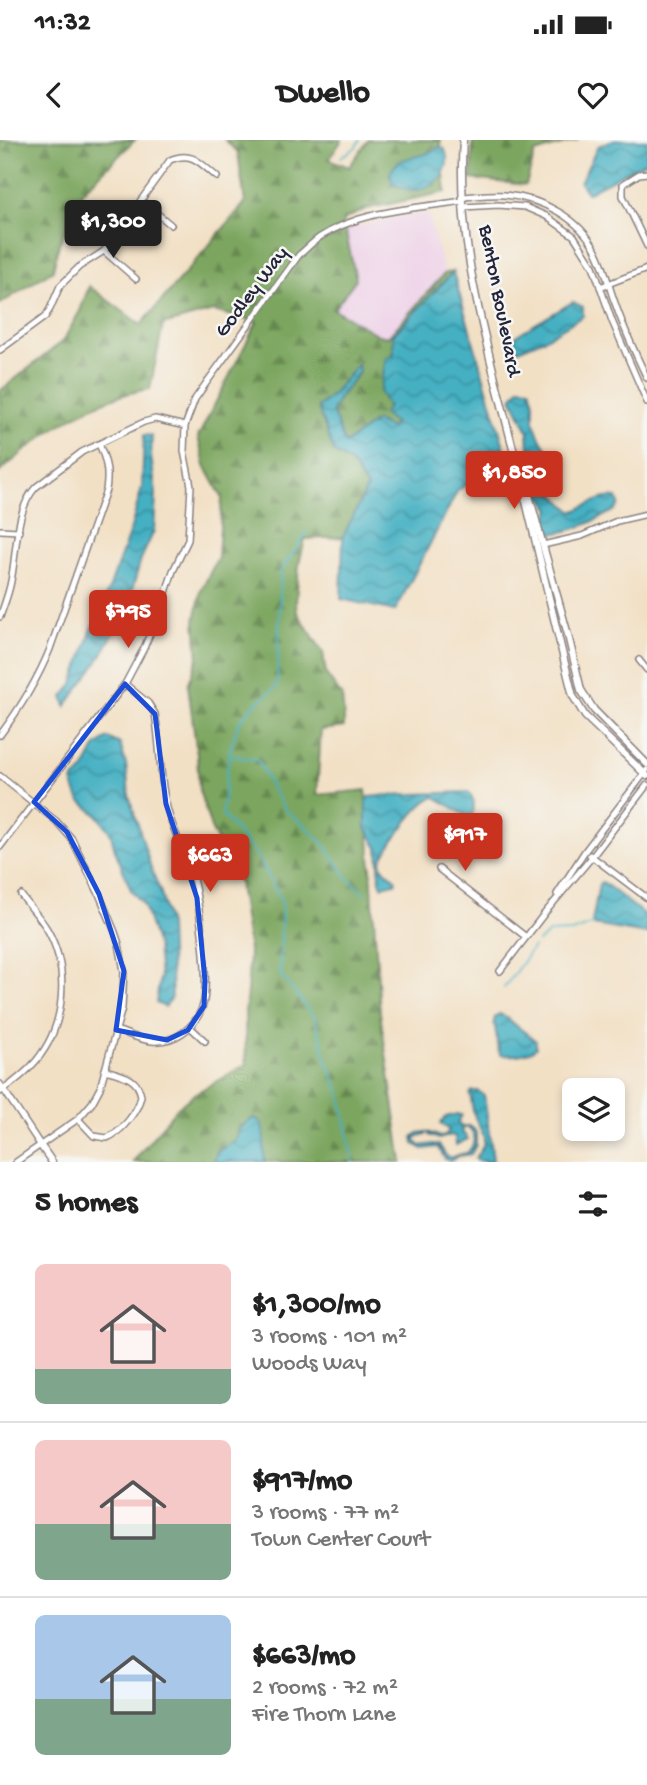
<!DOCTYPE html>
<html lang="en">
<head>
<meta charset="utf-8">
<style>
  :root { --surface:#fff; --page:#f2f2f2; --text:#222; --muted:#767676; --line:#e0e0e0; --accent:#c8321e }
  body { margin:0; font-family:"Gochi Hand",sans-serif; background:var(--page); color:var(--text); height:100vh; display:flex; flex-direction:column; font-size:26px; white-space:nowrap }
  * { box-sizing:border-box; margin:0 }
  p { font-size:23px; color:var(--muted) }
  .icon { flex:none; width:38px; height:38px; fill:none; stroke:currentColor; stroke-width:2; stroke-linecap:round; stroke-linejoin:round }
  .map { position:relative; height:1022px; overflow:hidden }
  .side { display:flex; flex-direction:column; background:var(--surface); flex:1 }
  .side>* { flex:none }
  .buttons { position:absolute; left:562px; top:938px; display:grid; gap:14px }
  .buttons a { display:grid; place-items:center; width:63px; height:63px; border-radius:10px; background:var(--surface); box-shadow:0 4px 10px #0003; font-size:35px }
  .price { position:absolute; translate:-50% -60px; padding:0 16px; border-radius:7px; background:var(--accent); color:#fff; font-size:23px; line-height:46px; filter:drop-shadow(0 2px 4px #0008) }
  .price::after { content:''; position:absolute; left:50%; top:42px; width:21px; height:16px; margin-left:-10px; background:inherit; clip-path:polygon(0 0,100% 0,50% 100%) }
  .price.current { background:#222; color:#fff }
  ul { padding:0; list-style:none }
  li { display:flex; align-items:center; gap:21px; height:175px; padding:0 35px }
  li+li { border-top:2px solid var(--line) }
  li span { display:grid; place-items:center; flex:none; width:196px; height:140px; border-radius:10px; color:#555 }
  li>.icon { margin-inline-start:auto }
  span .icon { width:84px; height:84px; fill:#fffc; stroke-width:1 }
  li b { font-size:30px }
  h2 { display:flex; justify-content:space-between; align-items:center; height:84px; padding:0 35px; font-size:30px }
  .status { display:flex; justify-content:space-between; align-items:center; height:49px; padding:0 35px; background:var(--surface); direction:ltr }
  .status svg { height:19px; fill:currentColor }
  header { display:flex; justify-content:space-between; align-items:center; height:91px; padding:0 35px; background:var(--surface); font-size:32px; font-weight:800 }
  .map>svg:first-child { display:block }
  .built { fill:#eed0e7 }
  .forest { fill:url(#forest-firs); stroke:#4f644c; stroke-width:2 }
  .water { fill:url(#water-waves); stroke:#33697e; stroke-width:2 }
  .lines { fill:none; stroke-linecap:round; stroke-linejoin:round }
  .stream { stroke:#44b0c2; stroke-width:2 }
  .minor-casing { stroke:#8a8180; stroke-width:8 }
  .tertiary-casing { stroke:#8a8180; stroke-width:9 }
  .minor { stroke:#fff; stroke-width:5 }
  .tertiary { stroke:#fff; stroke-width:6 }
  .marked { fill:none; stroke:#1d4ed8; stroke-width:5; stroke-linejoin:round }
  .labels { text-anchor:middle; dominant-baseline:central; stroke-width:5; stroke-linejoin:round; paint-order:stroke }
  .street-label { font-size:21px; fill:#22223b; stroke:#f6f6f2 }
</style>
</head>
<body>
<div class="status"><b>11:32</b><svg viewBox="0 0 49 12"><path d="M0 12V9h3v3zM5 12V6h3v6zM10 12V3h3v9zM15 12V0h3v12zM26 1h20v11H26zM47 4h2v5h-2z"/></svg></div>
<header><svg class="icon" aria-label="back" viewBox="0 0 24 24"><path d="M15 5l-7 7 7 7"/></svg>Dwello<svg class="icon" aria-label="heart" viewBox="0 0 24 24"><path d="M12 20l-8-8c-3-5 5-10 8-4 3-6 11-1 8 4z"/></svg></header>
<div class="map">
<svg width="647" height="1022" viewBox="0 0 647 1022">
  <defs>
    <pattern id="forest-firs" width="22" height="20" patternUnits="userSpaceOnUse" patternTransform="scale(1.75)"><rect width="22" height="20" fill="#7ca65e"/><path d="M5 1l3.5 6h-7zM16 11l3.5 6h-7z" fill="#65874f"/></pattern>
    <pattern id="water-waves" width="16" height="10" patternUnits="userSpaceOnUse" patternTransform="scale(1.75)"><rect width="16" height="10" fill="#44b0c2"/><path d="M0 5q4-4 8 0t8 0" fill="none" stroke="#388f9f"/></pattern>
  </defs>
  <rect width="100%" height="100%" fill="#f6f6f2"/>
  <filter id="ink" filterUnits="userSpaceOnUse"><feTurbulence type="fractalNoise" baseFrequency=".0143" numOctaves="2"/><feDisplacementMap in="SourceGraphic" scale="14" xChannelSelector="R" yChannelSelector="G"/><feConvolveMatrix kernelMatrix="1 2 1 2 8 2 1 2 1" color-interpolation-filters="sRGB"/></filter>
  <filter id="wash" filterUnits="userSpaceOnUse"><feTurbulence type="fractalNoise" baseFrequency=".00686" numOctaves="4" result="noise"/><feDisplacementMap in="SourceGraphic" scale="28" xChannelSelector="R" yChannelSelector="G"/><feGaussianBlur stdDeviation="1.57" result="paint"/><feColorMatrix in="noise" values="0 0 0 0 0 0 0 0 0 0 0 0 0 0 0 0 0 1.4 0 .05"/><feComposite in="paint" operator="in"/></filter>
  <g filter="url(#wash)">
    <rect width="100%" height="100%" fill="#f2e0c5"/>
    <polygon class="built" points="428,74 445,133 387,198 378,195 334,169 356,139 345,90 397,77"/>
    <g class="forest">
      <polygon points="0,0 135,0 82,52 59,104 53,130 0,164"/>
      <path d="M 225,0 L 342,0 L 329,19 L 349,27 L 368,0 L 440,0 L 446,52 L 366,69 L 343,80 L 356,139 L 334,169 L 378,195 L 388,197 L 445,133 L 453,132 L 394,195 L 394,214 L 388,267 L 395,283 L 390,288 L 375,281 L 345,305 L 332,271 L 339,258 L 359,233 L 358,225 L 333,254 L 318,267 L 334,312 L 352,324 L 367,348 L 343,397 L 305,399 L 299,424 L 296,463 L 297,472 L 323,512 L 326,534 L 342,556 L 344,578 L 344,587 L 321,590 L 317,655 L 366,650 L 380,873 L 402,1022 L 265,1022 L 263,1009 L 264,990 L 236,1000 L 217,1012 L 214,1022 L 133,1022 L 175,970 L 194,954 L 246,925 L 245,872 L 248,841 L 249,810 L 239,744 L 211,688 L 199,650 L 197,614 L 188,545 L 198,518 L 195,480 L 201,451 L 218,417 L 222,357 L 205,326 L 198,297 L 257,182 L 213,171 L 163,185 L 150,249 C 90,258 44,293 0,332 L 0,251 L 63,201 L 80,171 L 89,146 L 141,185 L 245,63 L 238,13 Z"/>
      <polygon points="473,0 578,0 535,13 526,45 471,39"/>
    </g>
    <g class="water">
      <polygon points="615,0 647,0 647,21 587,53 580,43 598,6"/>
      <path d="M 438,7 L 444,8 C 455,28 435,50 414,50 C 406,50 400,47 393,44 L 390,34 C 399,11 420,22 438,7 Z"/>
      <polygon points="453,132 505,310 472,342 458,350 395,471 341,459 343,397 367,348 352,324 334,312 318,267 333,254 358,224 359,232 339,258 332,271 345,304 376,281 390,288 395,283 383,274 388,267 380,252 386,218 394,214 393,195"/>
      <polygon points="573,162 583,167 583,176 544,199 518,210 513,206 513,199 520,193"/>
      <path d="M 520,247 L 530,248 L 534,262 L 534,281 L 539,296 L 548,311 L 548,333 L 550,344 L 553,353 L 573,372 C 587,366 602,355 617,358 C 620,364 619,366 615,370 C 593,382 573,392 548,394 L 547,379 L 551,369 L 541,357 L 536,329 L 529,309 L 528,291 L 512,258 Z"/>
      <polygon points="144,295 152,296 151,316 156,354 154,391 141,419 126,471 98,521 66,566 63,557 73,544 91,491 109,449 131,388 142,347"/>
      <polygon points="108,598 120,604 126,624 129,655 152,731 161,753 169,786 172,857 165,867 156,863 160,837 157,807 144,765 131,750 115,710 110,691 98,676 79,660 72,641 83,631 96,606"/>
      <path d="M 468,652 C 475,658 476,671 470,678 L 435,657 C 419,660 390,705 381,720 L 382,727 L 396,740 L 395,743 L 382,746 L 380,741 L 378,708 L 366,688 L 366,663 L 369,657 L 388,655 Z"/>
      <polygon points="603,742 647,777 647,794 594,785 592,782 599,744"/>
      <path d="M 499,874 L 504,876 L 536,901 L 536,908 C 528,915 512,916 501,915 L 499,912 L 494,881 L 495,877 Z"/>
      <path d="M 473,951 L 478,951 L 484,955 L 493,1020 L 489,1022 L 477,1020 L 475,1018 C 494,997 478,992 473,971 C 472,965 471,959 470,953 Z"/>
      <path d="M 457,974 L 462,975 L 458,983 L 460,986 L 471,986 L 476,992 L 476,1005 L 471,1014 L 459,1016 L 450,1021 L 445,1019 L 438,1007 L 423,1009 L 414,1004 L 413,997 L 418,993 L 426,992 L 426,994 L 416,997 L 415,1000 L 420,1006 L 434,1004 L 439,1005 C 442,1008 443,1011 445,1014 C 450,1022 457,1013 467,1013 C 475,1005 477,994 468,987 L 463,988 L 461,991 L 468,999 L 456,1005 L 455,997 L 452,995 L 439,999 L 429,995 L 428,992 L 441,997 L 445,996 L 449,990 L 447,987 L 440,984 L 446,977 Z"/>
      <path d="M 254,978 L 261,982 C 266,995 263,1008 265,1022 L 214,1022 L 217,1012 L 236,1000 C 239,989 243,984 254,978 Z"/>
    </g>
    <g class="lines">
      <g class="stream">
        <polyline points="341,17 355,8 360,0"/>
        <polyline points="229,613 239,582 251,568 277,546 281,431 307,392"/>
        <polyline points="538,802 549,793 572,792 593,784"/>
        <polyline points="504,848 533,807"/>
        <polyline points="353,1022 341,956 326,918 315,878 280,834 282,762 259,718 222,674 229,615 258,620 273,651 286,671 303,684 325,705 345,735 364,753"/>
      </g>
    </g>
  </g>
  <g filter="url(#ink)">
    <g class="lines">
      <g class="minor-casing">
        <g id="minor">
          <polyline points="647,33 639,34 623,44 623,56 647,106"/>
          <path d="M 462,57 C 476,56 491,54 505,55 C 542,58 580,78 597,112 C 605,128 609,147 615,163 C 624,189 635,213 647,238"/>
          <polyline points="141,60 171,85"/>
          <polyline points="463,67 498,65 525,67 546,76 574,96 593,126 612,181 647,262"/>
          <polyline points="104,111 136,139"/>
          <polyline points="600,147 647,129"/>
          <path d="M 0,210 L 45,177 L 50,169 L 60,146 L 79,127 L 104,111 L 170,20 C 192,10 201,24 217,37"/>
          <polyline points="0,390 19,391"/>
          <polyline points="543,405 582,396 617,381 647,374"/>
          <path d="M 0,477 C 4,465 9,453 11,441 C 17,412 15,369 36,347 L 82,312 L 144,282 L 155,279 L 185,286"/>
          <polyline points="639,520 647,530"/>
          <path d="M 0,595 C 21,567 37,541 50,509 L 106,350 C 109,332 106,320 99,304"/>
          <polyline points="0,636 56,681 72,699 99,754 115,792 119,804 124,831 122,868 100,948 92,963 78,979 16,1022"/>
          <path d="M 0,707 L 125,544 L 144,508 L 162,465 L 173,431 L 188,400 L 191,346 L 184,311 L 185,286 L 195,259 L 207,242 L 299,115 C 306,109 313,102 320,97 C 362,70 414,69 462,61"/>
          <polyline points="590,715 647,758"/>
          <polyline points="439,729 526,797"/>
          <polyline points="557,754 585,711 647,630"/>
          <polyline points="500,831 544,774 592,717 647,645"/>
          <polyline points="190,887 205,901"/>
          <path d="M 116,890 C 128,894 140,900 152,901 C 175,903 194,888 202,868 C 211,846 199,760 192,735 C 186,714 175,695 169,675 C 159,642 161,607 155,574 L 148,563 L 125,544"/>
          <polyline points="0,944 41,1006"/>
          <path d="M 0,952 C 13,943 26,933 36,921 C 66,885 70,829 47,789 C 40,777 29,766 21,755"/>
          <path d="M 78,979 L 94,996 L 107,998 C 122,992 138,971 141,956 C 138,937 122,935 105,930"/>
        </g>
      </g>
      <g class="tertiary-casing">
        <g id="tertiary">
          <path d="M 463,0 C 455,113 492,220 518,329 C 537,405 554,481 573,556 L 585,576 L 647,636"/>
          <polyline points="525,341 568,495 581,550 594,570 647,624"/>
          <polyline points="41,1006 52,1022"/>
        </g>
      </g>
      <use href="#minor" class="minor"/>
      <use href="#tertiary" class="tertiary"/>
    </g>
  </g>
  <path class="marked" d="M 125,544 L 155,574 L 166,664 L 197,758 L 205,841 L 204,866 L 188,890 L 167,900 L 116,890 L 124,831 L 99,754 L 67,692 L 34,662 Z"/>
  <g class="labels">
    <g class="street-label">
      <text transform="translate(253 153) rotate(-53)">Godley Way</text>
      <text transform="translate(498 161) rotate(79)">Benton Boulevard</text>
    </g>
  </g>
</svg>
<div class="buttons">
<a><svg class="icon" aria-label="layers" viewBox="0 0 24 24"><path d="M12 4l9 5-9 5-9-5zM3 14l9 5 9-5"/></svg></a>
</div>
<b class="price current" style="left:113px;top:120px">$1,300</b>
<b class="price" style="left:514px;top:371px">$1,850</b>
<b class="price" style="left:128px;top:510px">$795</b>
<b class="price" style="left:465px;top:733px">$917</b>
<b class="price" style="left:210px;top:754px">$663</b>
</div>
<section class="side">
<h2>5 homes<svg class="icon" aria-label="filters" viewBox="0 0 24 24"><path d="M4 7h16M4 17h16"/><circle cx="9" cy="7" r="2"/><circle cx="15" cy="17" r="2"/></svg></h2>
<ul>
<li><span style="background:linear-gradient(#f6c9c9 75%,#7fa58c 0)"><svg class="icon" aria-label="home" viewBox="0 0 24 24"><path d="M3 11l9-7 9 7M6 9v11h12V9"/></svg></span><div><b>$1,300/mo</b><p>3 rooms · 101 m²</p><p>Woods Way</p></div></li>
<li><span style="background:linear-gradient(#f6c9c9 60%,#7fa58c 0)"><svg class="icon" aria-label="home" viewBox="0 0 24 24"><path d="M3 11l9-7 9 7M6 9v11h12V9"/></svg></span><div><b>$917/mo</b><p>3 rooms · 77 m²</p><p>Town Center Court</p></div></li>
<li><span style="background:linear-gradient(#a9c7e8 60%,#7fa58c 0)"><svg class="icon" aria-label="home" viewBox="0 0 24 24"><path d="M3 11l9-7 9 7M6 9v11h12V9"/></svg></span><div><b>$663/mo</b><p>2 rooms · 72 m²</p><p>Fire Thorn Lane</p></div></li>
</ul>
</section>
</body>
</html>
